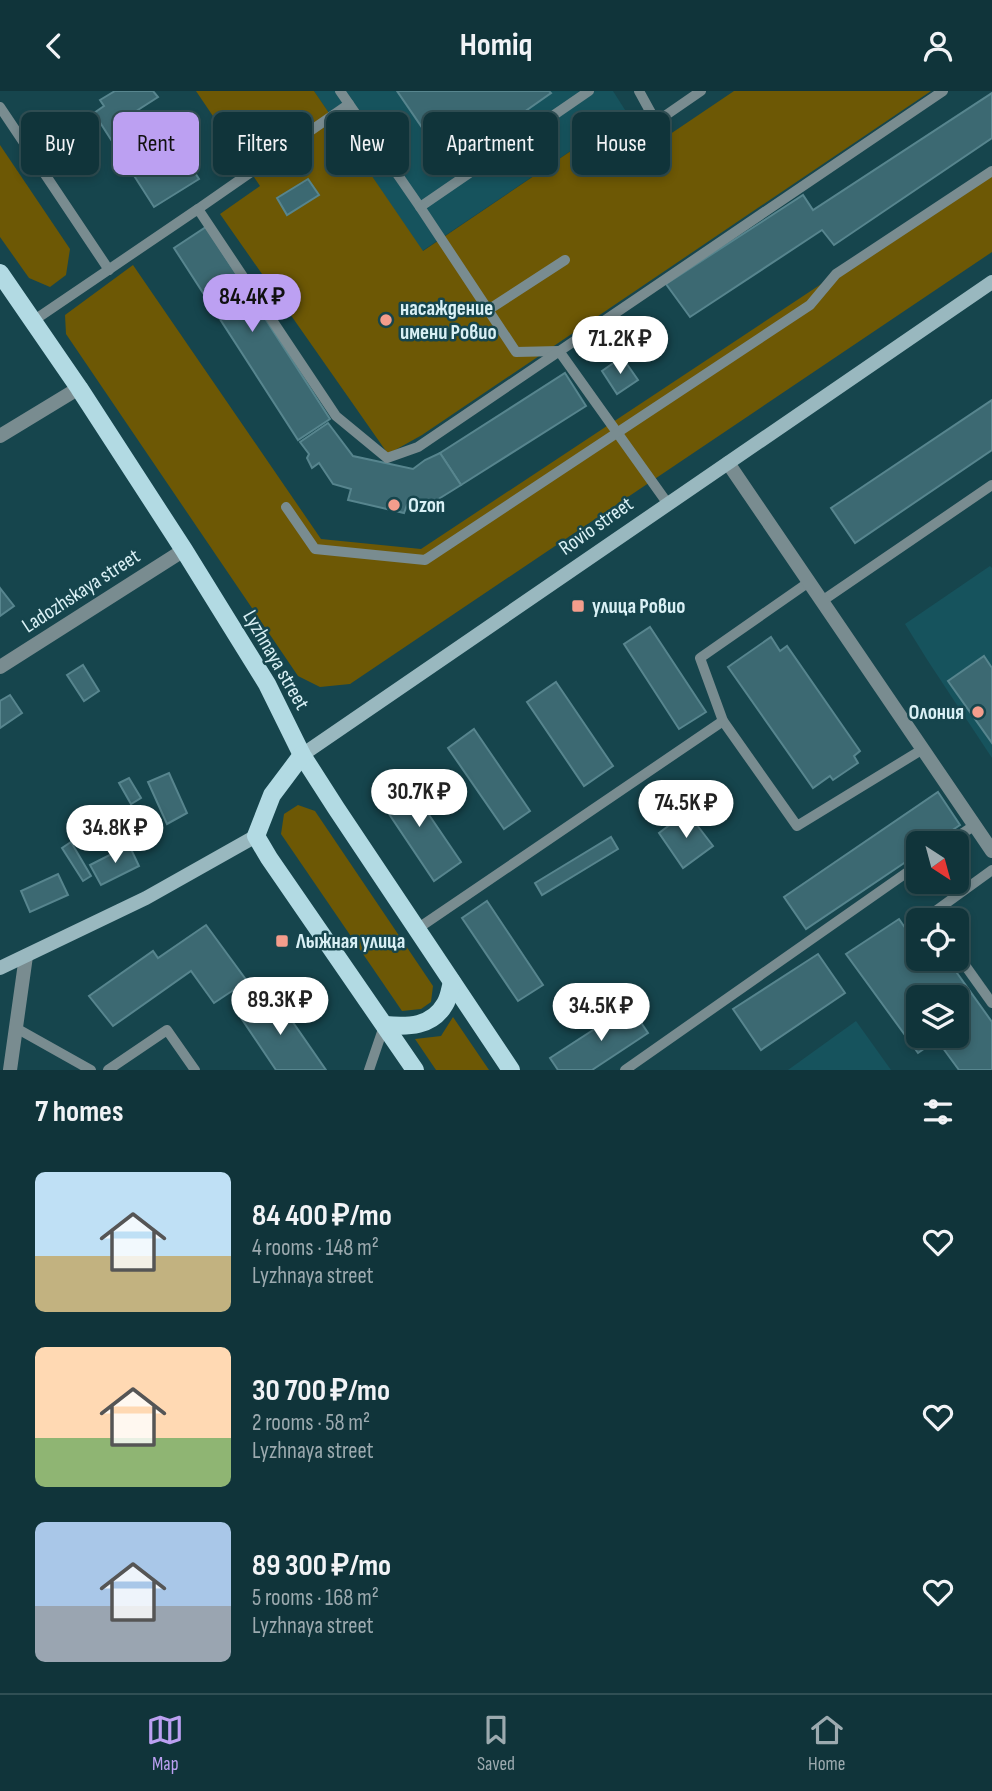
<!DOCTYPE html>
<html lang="en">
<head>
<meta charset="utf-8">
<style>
  :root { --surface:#10343a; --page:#1e3f45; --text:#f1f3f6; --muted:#9caaaf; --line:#304f54; --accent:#bca0f2 }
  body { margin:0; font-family:"Sofia Sans Condensed",sans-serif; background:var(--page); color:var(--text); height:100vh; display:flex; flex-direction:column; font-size:26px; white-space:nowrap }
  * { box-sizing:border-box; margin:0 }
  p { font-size:23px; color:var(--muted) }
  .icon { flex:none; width:38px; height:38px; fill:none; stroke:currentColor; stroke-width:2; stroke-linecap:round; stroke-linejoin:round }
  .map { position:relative; height:979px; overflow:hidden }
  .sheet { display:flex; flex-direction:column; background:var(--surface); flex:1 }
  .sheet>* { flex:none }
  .top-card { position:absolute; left:21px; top:21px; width:950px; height:63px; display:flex; gap:14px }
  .needle { width:46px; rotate:144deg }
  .controls { position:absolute; left:906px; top:740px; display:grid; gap:14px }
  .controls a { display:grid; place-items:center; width:63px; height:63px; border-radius:10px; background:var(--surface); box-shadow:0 4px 10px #0003,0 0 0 2px var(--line); font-size:35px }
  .price { position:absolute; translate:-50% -60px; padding:0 16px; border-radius:24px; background:#fff; color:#222; font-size:23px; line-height:46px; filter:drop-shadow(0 2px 4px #0008) }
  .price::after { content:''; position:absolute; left:50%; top:42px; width:21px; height:16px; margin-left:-10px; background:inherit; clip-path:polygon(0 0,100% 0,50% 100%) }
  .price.current { background:var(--accent); color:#111 }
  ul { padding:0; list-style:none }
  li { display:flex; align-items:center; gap:21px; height:175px; padding:0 35px }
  li span { display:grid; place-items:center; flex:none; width:196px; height:140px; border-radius:10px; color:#555 }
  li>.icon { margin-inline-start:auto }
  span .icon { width:84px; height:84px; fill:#fffc; stroke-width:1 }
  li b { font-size:30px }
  h2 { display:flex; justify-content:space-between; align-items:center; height:84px; padding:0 35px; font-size:30px }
  .tag { padding:0 24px; border-radius:10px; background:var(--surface); box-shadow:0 4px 10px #0003,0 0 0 2px var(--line); font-size:24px; line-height:63px }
  .tag.current { background:var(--accent); color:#111 }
  header { display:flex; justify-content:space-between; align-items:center; height:91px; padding:0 35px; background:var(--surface); font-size:32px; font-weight:700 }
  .tabs { display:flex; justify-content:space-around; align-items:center; height:98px; border-top:2px solid var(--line); background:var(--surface); font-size:19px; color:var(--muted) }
  .tabs a { display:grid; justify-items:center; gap:4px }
  .tabs .current { color:var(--accent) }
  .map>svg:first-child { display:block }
  .built { fill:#16535d }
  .green { fill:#6d5805 }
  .building { fill:#3c6972; stroke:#57858e; stroke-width:2; fill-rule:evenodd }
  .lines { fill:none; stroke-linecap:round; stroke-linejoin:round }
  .lane { stroke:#798c90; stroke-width:10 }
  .street { stroke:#798c90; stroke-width:14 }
  .secondary { stroke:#99b8bf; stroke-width:14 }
  .primary { stroke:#b2dae3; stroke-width:18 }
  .poi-dot { fill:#f49d8c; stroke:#16454d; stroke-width:2.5 }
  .labels { text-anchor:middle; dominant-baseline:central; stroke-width:5; stroke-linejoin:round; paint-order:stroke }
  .poi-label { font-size:21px; font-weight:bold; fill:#d9f0f5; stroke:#16454d; text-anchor:start }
  .street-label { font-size:21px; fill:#d9f0f5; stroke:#16454d }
</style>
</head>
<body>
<header><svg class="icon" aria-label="back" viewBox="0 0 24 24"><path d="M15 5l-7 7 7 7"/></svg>Homiq<svg class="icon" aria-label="person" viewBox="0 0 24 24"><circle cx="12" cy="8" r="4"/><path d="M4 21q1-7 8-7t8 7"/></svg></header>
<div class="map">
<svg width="992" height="979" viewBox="0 0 992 979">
  <rect width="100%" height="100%" fill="#16454d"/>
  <g class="built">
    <polygon points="314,0 613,0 627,22 422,160"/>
    <polygon points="990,475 992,477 992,667 928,570 905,533"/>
    <polygon points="856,930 891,979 788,979"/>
  </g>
  <g class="green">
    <polygon points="196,0 314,0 423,160 627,22 651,56 734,0 931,0 422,344 388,363 220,123 260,95"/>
    <polygon points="0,54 70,158 66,184 50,196 29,187 0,146"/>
    <polygon points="992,80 992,161 350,593 320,596 298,585 66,243 65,224 133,174 321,448 421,458"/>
    <polygon points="298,714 315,720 433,895 431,911 421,918 402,920 281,743 284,723"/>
    <polygon points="453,926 489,979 436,979 415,948 441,945"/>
  </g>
  <g class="building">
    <polygon points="115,0 153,0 158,6 127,26 161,80 184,65 199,88 154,116 94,22 104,15 100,9"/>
    <polygon points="397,0 549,0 551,2 517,26 524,37 486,64 477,52 447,73"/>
    <polygon points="992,2 992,47 834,154 822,139 690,226 666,193 803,104 813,119"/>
    <polygon points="308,88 319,104 287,124 277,107"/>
    <polygon points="206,136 330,328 298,349 174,157"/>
    <polygon points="622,266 638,289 617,303 602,280"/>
    <polygon points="565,282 586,315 461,394 440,362"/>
    <polygon points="992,309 992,359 855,452 831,417"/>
    <polygon points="328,332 353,365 413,378 425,369 440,362 461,394 424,417 407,414 404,422 348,409 351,398 333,393 319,372 312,377 307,367 309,363 300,351"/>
    <polygon points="0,497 14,515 0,525"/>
    <polygon points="650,536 706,621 679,638 624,553"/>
    <polygon points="771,546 780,560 787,555 860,660 854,665 858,672 833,689 830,685 813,697 728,576"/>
    <polygon points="984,565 992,577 992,652 948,590"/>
    <polygon points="83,574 99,600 84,610 67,584"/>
    <polygon points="556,591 613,675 584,695 527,611"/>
    <polygon points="10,604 22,622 0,637 0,610"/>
    <polygon points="474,638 530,720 504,738 448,657"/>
    <polygon points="169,682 187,722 167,733 148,691"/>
    <polygon points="129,687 141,707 131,713 119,692"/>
    <polygon points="404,687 461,771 434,790 377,705"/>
    <polygon points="938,701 960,734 933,752 919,752 919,762 806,838 784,806"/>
    <polygon points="687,721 713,755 683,777 659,742"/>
    <polygon points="611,746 618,758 542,804 535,792"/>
    <polygon points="71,751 91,785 83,790 62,757"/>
    <polygon points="129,754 139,775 101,794 90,774"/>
    <polygon points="58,783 68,804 30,821 21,800"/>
    <polygon points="487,810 543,894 518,910 462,827"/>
    <path d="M 899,828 L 919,857 L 919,868 L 947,868 L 992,931 L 992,979 L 959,979 L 937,949 L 918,962 L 846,863 ZM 919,906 L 957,906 L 957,945 L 919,945 Z"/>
    <polygon points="206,834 247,890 214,912 191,880 113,935 89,905 153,860 158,867"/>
    <polygon points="818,863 845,902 761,959 733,918"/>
    <polygon points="272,901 326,979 276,979 239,924"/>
    <polygon points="630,915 648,942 592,979 558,979 550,967"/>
  </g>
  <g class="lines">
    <g class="lane">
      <polyline points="340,0 420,116 516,261 559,260 668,413"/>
      <polyline points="639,0 656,31 701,0"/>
      <polyline points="0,16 109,179"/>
      <polyline points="420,116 589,0"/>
      <polyline points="198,118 349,13"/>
      <polyline points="488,219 565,169"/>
      <polyline points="33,230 198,118 336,325 387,367 418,356 943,0"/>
      <polyline points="286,416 315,458 425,469 810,214 836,183 992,80"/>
      <polyline points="809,491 700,567 723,630 797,735 923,658"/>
      <polyline points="822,510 992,394"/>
      <polyline points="948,752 975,734"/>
      <polyline points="934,830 930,824 992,779"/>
      <polyline points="417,838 723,630"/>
      <polyline points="957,863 992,912"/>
      <polyline points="16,937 91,979"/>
      <polyline points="108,979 167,939 195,979"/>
      <polyline points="369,979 384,935"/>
      <polyline points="625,979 919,773"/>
    </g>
    <g class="street">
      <polyline points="0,345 79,297"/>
      <polyline points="728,372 992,760"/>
      <polyline points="0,576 184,459"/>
      <polyline points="10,979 26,865"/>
    </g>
    <g class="secondary">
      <polyline points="302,664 992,191"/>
      <polyline points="0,877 146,807 256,745"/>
    </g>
    <g class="primary">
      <polyline points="0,182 79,297 184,459 267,593 302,664 336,717 511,979"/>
      <polyline points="302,664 272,704 256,745 269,767 415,979"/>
      <path d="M 385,934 C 408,936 432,936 445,913 C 449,907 450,898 452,891"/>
    </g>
  </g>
  <g class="poi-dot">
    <circle cx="386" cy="229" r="7"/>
    <circle cx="394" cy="414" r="7"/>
    <rect x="571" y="508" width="14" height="14" rx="3.5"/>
    <circle cx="978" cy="621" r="7"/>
    <rect x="275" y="843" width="14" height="14" rx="3.5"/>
  </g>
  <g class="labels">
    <g class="poi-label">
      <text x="400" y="217">насаждение<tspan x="400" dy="24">имени Ровио</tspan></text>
      <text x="408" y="414">Ozon</text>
      <text x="592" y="515">улица Ровио</text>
      <text x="964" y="621" text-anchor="end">Олония</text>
      <text x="296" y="850">Лыжная улица</text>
    </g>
    <g class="street-label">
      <text transform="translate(596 435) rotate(-35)">Rovio street</text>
      <text transform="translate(81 500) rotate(-33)">Ladozhskaya street</text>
      <text transform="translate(276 569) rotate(60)">Lyzhnaya street</text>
    </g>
  </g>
</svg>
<div class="controls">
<a><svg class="needle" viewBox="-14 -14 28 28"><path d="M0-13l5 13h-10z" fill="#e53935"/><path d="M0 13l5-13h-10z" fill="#9caaaf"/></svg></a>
<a><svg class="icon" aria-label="locate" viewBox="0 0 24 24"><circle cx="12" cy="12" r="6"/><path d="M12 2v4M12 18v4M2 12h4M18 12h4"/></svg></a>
<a><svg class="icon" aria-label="layers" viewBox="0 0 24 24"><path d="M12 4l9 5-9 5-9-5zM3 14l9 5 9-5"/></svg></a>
</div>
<b class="price current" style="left:252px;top:243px">84.4K ₽</b>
<b class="price" style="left:620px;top:285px">71.2K ₽</b>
<b class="price" style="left:419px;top:738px">30.7K ₽</b>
<b class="price" style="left:686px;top:749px">74.5K ₽</b>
<b class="price" style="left:115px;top:774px">34.8K ₽</b>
<b class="price" style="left:280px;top:946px">89.3K ₽</b>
<b class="price" style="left:601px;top:952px">34.5K ₽</b>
<div class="top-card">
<a class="tag">Buy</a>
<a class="tag current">Rent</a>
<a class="tag">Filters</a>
<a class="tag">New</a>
<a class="tag">Apartment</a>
<a class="tag">House</a>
</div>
</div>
<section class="sheet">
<h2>7 homes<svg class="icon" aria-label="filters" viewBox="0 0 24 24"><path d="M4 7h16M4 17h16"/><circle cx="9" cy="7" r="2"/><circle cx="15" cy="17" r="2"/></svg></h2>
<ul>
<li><span style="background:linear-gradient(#bfe0f5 60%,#c2b280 0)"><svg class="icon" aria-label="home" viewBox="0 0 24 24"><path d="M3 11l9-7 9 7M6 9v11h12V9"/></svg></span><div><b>84 400 ₽/mo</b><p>4 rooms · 148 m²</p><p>Lyzhnaya street</p></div><svg class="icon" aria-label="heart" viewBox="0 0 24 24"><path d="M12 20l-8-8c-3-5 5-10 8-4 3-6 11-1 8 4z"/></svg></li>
<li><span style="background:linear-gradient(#ffd9b3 65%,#8fb573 0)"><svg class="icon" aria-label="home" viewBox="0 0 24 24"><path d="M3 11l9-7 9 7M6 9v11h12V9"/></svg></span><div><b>30 700 ₽/mo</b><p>2 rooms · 58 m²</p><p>Lyzhnaya street</p></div><svg class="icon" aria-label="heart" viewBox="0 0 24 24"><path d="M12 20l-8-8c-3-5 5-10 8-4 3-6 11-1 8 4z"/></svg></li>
<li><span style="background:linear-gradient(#a9c7e8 60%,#9aa5b1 0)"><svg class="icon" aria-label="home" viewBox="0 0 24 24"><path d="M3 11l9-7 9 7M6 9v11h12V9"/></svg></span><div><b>89 300 ₽/mo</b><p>5 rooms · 168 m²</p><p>Lyzhnaya street</p></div><svg class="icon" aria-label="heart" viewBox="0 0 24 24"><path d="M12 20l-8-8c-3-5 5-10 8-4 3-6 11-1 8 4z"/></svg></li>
</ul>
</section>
<nav class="tabs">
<a class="current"><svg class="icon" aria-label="map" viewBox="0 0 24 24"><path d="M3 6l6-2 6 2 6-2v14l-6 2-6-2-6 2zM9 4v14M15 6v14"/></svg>Map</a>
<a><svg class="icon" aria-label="saved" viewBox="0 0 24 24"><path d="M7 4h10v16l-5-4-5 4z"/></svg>Saved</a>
<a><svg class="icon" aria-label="home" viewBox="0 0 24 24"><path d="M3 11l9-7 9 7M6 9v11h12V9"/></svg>Home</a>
</nav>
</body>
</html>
